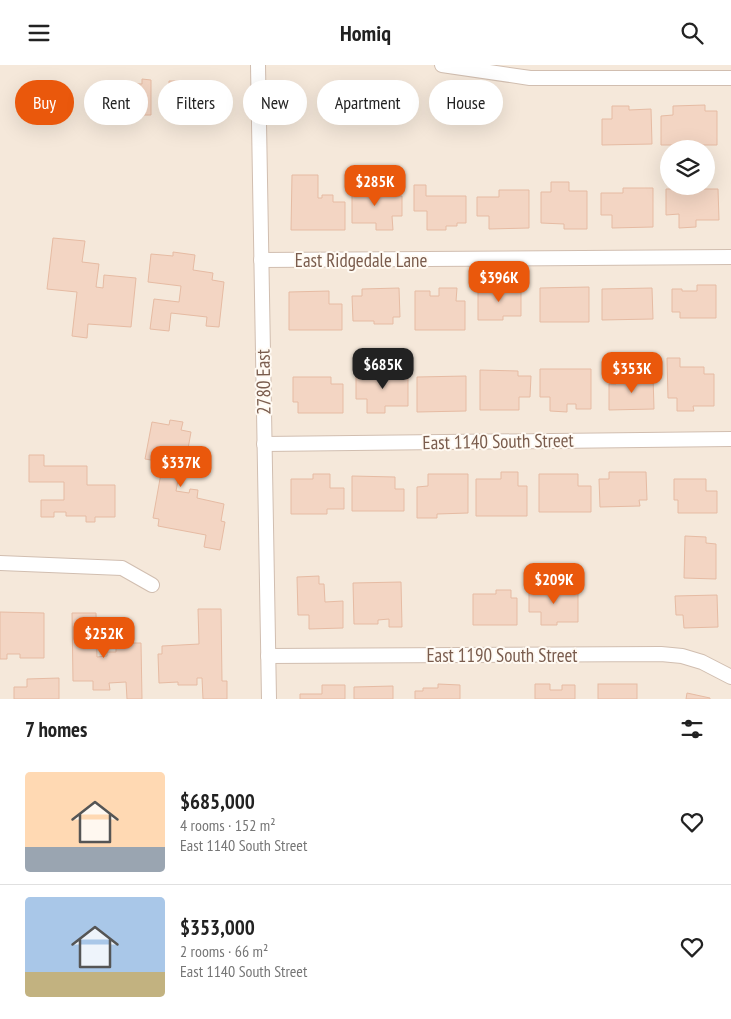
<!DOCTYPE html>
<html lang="en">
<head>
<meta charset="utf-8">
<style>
  :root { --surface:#fff; --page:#f2f2f2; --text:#222; --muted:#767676; --line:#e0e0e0; --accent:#ea580c }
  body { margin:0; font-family:"PT Sans Narrow",sans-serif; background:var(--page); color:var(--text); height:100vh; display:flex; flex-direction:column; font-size:19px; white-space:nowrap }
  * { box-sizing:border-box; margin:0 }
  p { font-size:16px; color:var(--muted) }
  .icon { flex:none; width:28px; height:28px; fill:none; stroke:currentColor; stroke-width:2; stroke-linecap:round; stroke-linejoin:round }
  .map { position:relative; height:634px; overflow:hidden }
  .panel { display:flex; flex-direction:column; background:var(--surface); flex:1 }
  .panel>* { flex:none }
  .top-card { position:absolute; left:15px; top:15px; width:701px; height:45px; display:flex; gap:10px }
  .buttons { position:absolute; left:660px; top:75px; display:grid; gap:10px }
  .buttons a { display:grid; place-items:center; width:55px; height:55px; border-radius:50%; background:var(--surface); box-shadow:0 5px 20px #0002; font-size:25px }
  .price { position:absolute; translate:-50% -42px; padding:0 11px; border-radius:10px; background:var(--accent); color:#fff; font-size:16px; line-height:32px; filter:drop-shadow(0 1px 2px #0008) }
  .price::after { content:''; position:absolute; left:50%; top:30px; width:15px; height:11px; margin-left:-8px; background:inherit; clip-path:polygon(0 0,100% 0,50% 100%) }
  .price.active { background:#222; color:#fff }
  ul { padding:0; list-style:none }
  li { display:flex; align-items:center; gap:15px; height:125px; padding:0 25px }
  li+li { border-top:1px solid var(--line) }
  li span { display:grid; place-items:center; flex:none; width:140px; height:100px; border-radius:5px; color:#555 }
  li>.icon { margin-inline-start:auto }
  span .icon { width:60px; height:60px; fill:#fffc; stroke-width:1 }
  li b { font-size:21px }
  h2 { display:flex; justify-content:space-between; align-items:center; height:60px; padding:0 25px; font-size:21px }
  .tag { padding:0 18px; border-radius:22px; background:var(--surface); box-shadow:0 5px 20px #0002; font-size:18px; line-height:45px }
  .tag.active { background:var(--accent); color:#fff }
  header { display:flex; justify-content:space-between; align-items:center; height:65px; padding:0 25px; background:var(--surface); font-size:22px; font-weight:800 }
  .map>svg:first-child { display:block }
  .residential { fill:#f5e8da; fill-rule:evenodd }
  .building { fill:#f3d5c3; stroke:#e6bba3 }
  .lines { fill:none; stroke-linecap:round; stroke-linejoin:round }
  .minor-casing { stroke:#d1beb0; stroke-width:16 }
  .minor { stroke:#fff; stroke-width:14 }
  .labels { text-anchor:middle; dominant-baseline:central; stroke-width:4; stroke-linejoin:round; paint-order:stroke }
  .street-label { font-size:19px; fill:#7a5c4d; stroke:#fffaf3 }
</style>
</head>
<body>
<header><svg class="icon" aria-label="menu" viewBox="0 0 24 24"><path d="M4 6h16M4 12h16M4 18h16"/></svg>Homiq<svg class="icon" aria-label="search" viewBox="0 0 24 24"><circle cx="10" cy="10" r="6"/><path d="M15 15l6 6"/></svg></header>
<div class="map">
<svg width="731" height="634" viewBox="0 0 731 634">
  <rect width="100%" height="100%" fill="#fdf6ec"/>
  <path class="residential" d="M 0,0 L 731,0 L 731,634 L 0,634 ZM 669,84 L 706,84 L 706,121 L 669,121 Z"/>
  <g class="building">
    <polygon points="142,14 151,15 151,50 116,50 116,18 142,19"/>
    <polygon points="169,16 210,16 210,33 204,33 204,45 169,46"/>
    <polygon points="705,40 705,46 717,46 717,80 661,80 661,51 673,50 673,41"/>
    <polygon points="612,41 629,41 629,45 651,44 652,79 602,80 602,54 612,54"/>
    <polygon points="292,110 318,110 318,133 322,133 322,130 333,130 333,137 345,137 345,165 291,165"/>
    <polygon points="551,117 569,117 569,126 587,126 587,164 564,164 564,159 541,158 541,127 551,127"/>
    <polygon points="383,120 383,131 402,131 402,151 392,151 393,165 376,165 376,158 352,158 352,121"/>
    <polygon points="414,120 426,120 426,131 466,131 466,158 457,158 457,161 446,161 446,165 427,165 427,146 414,146"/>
    <polygon points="623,123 653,123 653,162 612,163 612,150 601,150 601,128 623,128"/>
    <polygon points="666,124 718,124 719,155 696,155 696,162 679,163 679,149 666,150"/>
    <polygon points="499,125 529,125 529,163 489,164 489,151 477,151 477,132 499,132"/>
    <polygon points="53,173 85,176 82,197 99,199 96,222 103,223 104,210 136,213 131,262 88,259 87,273 72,271 77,227 47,224"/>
    <polygon points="173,187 195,190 193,205 213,208 212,215 224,217 219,262 206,261 207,252 171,248 169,266 150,264 154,234 179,237 181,221 148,217 151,189 173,191"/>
    <polygon points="697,220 716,220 716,253 680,253 680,247 672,247 672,224 682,224 682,226 697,226"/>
    <polygon points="478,222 521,222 521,251 503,251 503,255 478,255"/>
    <polygon points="589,222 589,257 540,257 540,223"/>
    <polygon points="399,223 400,252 393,252 393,259 374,259 374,256 353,256 352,231 362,231 362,224"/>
    <polygon points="439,223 457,223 456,236 465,236 465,265 415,265 415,226 430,226 430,231 439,231"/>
    <polygon points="652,223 653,254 602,255 602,224"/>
    <polygon points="329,226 329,239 342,239 342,265 289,265 289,227"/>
    <polygon points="667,293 680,293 680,302 704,302 704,309 714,309 714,341 693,341 694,346 677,346 677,333 668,333"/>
    <polygon points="378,304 398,304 398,312 408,312 408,341 385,341 385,348 367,348 367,334 356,334 356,310 378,310"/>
    <polygon points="540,304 591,304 591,344 576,344 576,339 567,339 567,347 550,346 550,332 540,332"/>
    <polygon points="480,305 518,306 518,311 531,311 530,332 519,332 519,345 480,345"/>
    <polygon points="466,311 466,346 417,347 417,312"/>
    <polygon points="631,311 653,311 654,344 609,345 609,319 616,319 615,314 631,314"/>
    <polygon points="293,312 331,312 331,319 343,319 343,348 298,348 298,337 293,337"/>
    <polygon points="170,355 183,357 181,365 191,367 184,406 180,405 176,426 189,428 190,424 198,425 197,433 224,439 221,456 225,457 220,485 204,482 206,470 158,461 159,454 153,453 163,397 145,394 152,357 169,360"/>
    <polygon points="29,390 44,390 44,401 87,401 87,420 115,420 115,452 95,452 95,457 86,457 86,451 66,451 66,447 54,447 54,452 41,452 41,435 64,435 64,417 29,417"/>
    <polygon points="501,407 518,407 518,421 527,421 527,451 476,451 476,414 501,414"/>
    <polygon points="609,407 646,407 647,435 639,435 640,441 600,442 599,414 609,414"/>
    <polygon points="313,409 330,409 330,423 344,423 344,444 327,444 327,449 291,449 291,414 313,414"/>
    <polygon points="428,409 468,409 468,448 437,449 437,453 417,453 417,422 428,421"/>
    <polygon points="539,409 578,409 578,421 591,421 591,447 539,447"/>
    <polygon points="352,411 395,412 395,424 404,424 404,446 352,446"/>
    <polygon points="674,414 706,414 706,426 717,426 717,448 678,448 678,435 674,435"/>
    <polygon points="685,471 706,472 706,478 716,479 716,514 684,513"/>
    <polygon points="319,511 319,519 324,519 325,537 343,536 343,563 309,564 309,550 298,550 297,512"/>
    <polygon points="401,517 402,562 389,562 389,554 378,555 378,559 354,559 353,518"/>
    <polygon points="529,520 539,520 539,523 569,523 569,526 578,526 578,557 557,557 557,560 541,560 541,547 529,547"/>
    <polygon points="496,525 511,525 511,533 517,533 517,560 473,560 473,529 496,529"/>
    <polygon points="717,530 718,562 684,563 683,550 676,550 675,531"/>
    <polygon points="198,544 221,544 222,616 227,616 227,634 203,634 202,613 197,613 197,620 178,620 178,617 159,618 158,589 162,589 162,581 199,579"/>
    <polygon points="0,547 44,548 44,593 20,593 20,589 7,589 7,594 0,594"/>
    <polygon points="72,548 96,548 97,592 107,591 107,587 116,587 116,578 141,578 142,634 127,634 126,617 109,618 110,625 93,625 93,616 73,616"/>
    <polygon points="59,613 59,634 14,634 14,622 27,622 27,614"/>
    <polygon points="438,619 460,620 460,634 415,634 415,626 423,626 423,623 438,623"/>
    <polygon points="535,619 550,619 550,625 562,625 562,620 575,620 575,634 535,634"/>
    <rect x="598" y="619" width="39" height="15"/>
    <polygon points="322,620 345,620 345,634 300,634 300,629 322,629"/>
    <polygon points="393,621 393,634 354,634 354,622"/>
    <polygon points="687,628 710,633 710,634 686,634"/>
  </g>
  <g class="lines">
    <g class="minor-casing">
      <g id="minor">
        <polyline points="258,0 269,634"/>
        <polyline points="442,0 530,13 731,13"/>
        <polyline points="261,195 731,192"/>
        <polyline points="264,379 731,374"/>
        <polyline points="0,498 122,503 152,520"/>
        <polyline points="268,591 661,589 682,591 702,597 731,612"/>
      </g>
    </g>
    <use href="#minor" class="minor"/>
  </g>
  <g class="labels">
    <g class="street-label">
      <text x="361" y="195">East Ridgedale Lane</text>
      <text transform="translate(263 317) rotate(-91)">2780 East</text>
      <text transform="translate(498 376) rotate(-1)">East 1140 South Street</text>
      <text x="502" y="590">East 1190 South Street</text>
    </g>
  </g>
</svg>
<div class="buttons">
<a><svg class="icon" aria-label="layers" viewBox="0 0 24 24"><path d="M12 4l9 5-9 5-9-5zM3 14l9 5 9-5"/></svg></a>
</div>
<b class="price" style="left:375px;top:142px">$285K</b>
<b class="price" style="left:499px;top:238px">$396K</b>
<b class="price active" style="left:383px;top:325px">$685K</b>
<b class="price" style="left:632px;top:329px">$353K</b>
<b class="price" style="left:181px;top:423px">$337K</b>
<b class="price" style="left:554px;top:540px">$209K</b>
<b class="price" style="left:104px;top:594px">$252K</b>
<div class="top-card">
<a class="tag active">Buy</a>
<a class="tag">Rent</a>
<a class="tag">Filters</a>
<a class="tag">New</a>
<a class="tag">Apartment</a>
<a class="tag">House</a>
</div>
</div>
<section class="panel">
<h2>7 homes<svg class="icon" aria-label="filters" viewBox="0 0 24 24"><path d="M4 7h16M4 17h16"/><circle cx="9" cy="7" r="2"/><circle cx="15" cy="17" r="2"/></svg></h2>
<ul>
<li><span style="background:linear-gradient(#ffd9b3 75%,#9aa5b1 0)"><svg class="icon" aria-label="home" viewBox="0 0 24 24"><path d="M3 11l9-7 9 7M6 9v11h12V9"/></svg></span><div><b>$685,000</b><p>4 rooms · 152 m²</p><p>East 1140 South Street</p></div><svg class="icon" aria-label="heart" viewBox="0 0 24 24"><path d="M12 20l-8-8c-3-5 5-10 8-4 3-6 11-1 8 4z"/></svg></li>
<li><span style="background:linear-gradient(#a9c7e8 75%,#c2b280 0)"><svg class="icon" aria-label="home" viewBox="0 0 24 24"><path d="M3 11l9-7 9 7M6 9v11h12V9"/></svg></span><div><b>$353,000</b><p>2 rooms · 66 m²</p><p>East 1140 South Street</p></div><svg class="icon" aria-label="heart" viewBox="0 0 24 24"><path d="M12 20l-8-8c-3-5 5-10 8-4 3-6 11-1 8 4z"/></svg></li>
</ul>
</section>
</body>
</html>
